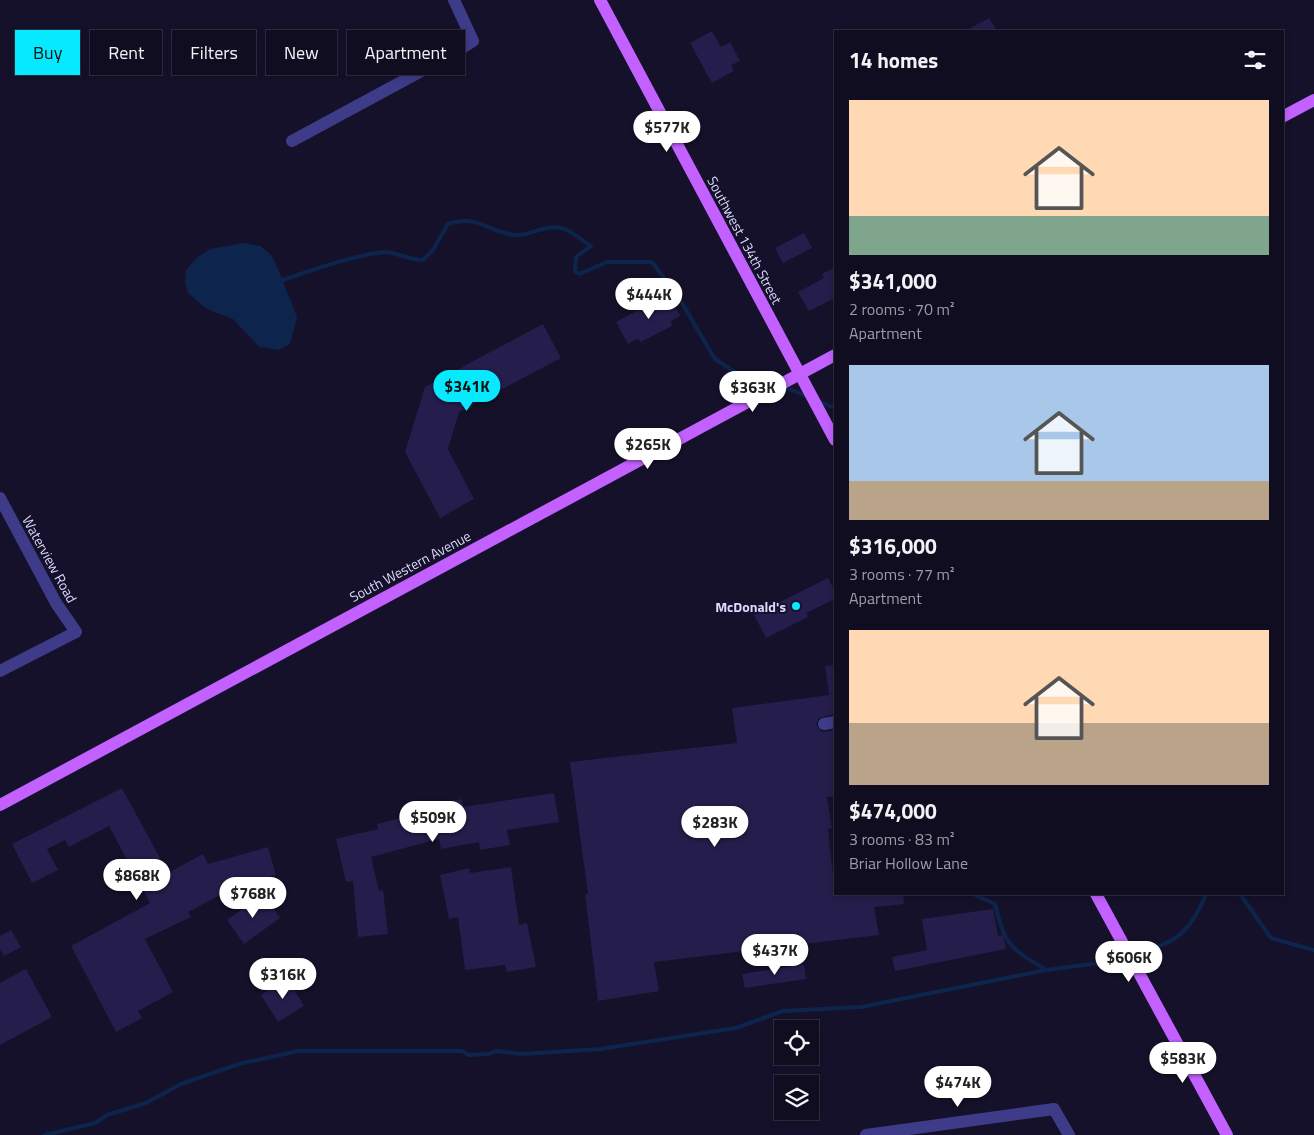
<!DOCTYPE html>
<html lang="en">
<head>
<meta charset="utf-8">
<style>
  :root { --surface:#100d20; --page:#191629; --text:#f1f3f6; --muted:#9c9ca5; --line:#302d3e; --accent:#06e9fe }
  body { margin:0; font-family:"Titillium Web",sans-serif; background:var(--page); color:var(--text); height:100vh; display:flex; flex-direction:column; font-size:19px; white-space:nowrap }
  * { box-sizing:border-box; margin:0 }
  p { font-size:16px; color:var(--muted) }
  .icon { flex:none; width:28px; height:28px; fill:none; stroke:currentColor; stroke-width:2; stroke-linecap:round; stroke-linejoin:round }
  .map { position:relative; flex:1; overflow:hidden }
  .sheet { position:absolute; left:834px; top:30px; width:450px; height:865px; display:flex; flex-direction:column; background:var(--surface); border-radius:0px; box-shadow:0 2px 8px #0003,0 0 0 1px var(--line) }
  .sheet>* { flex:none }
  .banner { position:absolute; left:15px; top:30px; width:475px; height:45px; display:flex; gap:10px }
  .buttons { position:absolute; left:774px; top:1020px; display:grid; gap:10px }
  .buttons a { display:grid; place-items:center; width:45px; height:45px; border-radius:0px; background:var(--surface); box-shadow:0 2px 8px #0003,0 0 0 1px var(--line); font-size:25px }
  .price { position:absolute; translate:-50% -42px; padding:0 11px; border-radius:18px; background:#fff; color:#222; font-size:16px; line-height:32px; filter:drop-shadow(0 1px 2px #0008) }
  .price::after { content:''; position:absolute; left:50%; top:30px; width:15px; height:11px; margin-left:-8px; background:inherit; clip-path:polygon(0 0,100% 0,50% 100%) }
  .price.selected { background:var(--accent); color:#111 }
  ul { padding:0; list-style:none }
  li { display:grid; align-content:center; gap:10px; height:265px; padding:0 15px }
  li span { display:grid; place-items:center; height:155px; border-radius:0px; color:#555 }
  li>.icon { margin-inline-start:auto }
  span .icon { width:90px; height:90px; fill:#fffc; stroke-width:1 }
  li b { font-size:21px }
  h2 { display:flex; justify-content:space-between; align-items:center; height:60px; padding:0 15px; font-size:21px }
  .chip { padding:0 18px; border-radius:0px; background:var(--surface); box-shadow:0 2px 8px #0003,0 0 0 1px var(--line); font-size:18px; line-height:45px }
  .chip.selected { background:var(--accent); color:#111 }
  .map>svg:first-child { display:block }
  .water { fill:#0d254d }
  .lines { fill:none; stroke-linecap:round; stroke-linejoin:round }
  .stream { stroke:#0d254d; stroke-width:4 }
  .building { fill:#251d4b }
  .minor { stroke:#3e3c89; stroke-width:12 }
  .major { stroke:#c261ff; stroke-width:12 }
  .poi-dot { fill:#06e9fe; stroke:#15112a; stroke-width:2 }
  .labels { text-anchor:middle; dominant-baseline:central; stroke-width:4; stroke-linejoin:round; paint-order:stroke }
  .street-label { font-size:14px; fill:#dedaff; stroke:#15112a }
  .poi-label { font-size:14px; font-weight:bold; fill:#dedaff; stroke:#15112a; text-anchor:end }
</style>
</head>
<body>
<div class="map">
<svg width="1314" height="1135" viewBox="0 0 1314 1135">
  <rect width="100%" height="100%" fill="#15112a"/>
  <polygon class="water" points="243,243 261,246 272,256 278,269 297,317 290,344 279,350 259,347 233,319 207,309 188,293 185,282 186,270 198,257 210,249"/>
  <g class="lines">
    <g class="stream">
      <path d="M 283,280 C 315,269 351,256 385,252 C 392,251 410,260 423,260 L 433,250 L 448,224 C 482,214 485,232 515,235 C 531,236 545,224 561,228 C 571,230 582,241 591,246 L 576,257 L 575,271 L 579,274 L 607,262 L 652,262 L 679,298 L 715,359 L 736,373 L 753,375 L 775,383"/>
      <polyline points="784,387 807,396"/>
      <polyline points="818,401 835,408"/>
      <path d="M 973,894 L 995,904 C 1005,947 1010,947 1046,970"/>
      <polyline points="1240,894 1271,938 1314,950"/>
      <path d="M 1133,955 C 1175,942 1189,936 1206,894"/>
      <polyline points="45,1135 95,1123 107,1115 146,1103 181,1084 239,1064 298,1051 462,1051 469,1055 488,1054 496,1051 522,1054 600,1049 736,1028 783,1011 861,1007 1046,970 1108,962 1126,957"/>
    </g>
  </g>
  <g class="building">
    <polygon points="989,18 997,31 965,31"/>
    <polygon points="712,31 721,47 730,42 740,61 731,65 734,71 712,83 690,43"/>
    <polygon points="804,233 812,248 783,263 775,248"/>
    <polygon points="835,267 835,298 809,311 798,292 824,278 822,274"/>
    <polygon points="668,294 680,316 671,321 672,326 641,342 637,339 628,344 616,322"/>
    <polygon points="543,324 561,358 459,412 448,449 474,499 440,518 405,452 425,387"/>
    <polygon points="828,578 835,591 835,599 806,613 808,617 766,638 754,615"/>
    <polygon points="835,665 835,714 819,718 816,725 822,732 835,730 835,797 827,797 832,828 828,829 835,894 903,894 904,904 874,907 879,935 654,962 659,991 598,1001 585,894 588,894 570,762 737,743 732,708 829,695 825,666"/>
    <polygon points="122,788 168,873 203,854 208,864 268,847 276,875 233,888 188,912 191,917 145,939 173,992 138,1011 142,1018 116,1032 71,946 150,903 109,826 69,847 65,840 47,849 58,870 32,883 12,844"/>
    <polygon points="554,793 559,822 507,830 510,845 480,850 479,842 441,849 439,839 371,857 379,891 383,890 388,934 358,937 353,881 346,882 336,839 378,829 377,824 433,810 432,805 462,799 463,807"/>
    <polygon points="511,867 519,925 527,923 536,967 507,972 505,965 465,970 458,917 449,919 440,875 469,868 470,873"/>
    <polygon points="263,894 280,918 244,944 227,920"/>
    <polygon points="993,909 998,936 1003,935 1006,949 895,971 892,957 927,950 922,919"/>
    <polygon points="11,930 21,947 4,956 0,949 0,936"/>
    <polygon points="804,964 806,979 745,988 742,974"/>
    <polygon points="26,969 52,1017 0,1045 0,983"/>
    <polygon points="287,978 304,1006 278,1022 261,995"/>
  </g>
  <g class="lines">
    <g class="minor">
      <polyline points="292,141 451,55 473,41 454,0"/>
      <polyline points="0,498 56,603 76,632 0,671"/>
      <polyline points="824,724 835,722"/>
      <polyline points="866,1135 1054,1109 1069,1135"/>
    </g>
    <g class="major">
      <polyline points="600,0 835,440"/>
      <polyline points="1282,117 1314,100"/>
      <polyline points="0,805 835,355"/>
      <polyline points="1096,894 1227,1135"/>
    </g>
  </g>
  <circle class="poi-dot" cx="796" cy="606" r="5"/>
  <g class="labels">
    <g class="street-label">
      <text transform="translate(745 240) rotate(62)">Southwest 134th Street</text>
      <text transform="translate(50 559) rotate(61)">Waterview Road</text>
      <text transform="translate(410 566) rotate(-28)">South Western Avenue</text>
    </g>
    <g class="poi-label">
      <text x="786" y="606">McDonald's</text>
    </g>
  </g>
</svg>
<div class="buttons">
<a><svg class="icon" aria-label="locate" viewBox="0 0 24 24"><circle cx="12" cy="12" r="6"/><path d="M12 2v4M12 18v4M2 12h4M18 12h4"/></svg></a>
<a><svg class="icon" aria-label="layers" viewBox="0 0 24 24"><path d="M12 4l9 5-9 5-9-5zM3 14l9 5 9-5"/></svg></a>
</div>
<b class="price" style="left:667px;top:153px">$577K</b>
<b class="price" style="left:649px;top:320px">$444K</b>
<b class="price selected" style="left:467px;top:412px">$341K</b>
<b class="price" style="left:753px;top:413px">$363K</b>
<b class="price" style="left:648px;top:470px">$265K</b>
<b class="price" style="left:433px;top:843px">$509K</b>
<b class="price" style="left:715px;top:848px">$283K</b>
<b class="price" style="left:137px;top:901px">$868K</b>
<b class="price" style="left:253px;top:919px">$768K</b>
<b class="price" style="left:775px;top:976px">$437K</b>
<b class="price" style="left:1129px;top:983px">$606K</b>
<b class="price" style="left:283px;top:1000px">$316K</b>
<b class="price" style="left:1183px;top:1084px">$583K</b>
<b class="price" style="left:958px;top:1108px">$474K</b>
<div class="banner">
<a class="chip selected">Buy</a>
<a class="chip">Rent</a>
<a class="chip">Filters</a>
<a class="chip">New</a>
<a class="chip">Apartment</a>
</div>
<section class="sheet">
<h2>14 homes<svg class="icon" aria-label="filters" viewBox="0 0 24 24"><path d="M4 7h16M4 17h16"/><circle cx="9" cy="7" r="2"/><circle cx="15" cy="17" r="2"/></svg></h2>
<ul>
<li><span style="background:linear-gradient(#ffd9b3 75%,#7fa58c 0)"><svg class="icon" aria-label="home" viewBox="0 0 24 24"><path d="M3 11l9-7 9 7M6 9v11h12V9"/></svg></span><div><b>$341,000</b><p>2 rooms · 70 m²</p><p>Apartment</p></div></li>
<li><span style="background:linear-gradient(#a9c7e8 75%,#b9a48a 0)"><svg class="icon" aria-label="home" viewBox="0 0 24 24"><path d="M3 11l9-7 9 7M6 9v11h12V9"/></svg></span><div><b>$316,000</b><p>3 rooms · 77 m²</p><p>Apartment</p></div></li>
<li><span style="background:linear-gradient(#ffd9b3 60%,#b9a48a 0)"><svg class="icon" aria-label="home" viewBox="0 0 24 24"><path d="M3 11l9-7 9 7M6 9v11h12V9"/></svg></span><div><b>$474,000</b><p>3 rooms · 83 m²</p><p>Briar Hollow Lane</p></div></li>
</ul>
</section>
</div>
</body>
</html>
